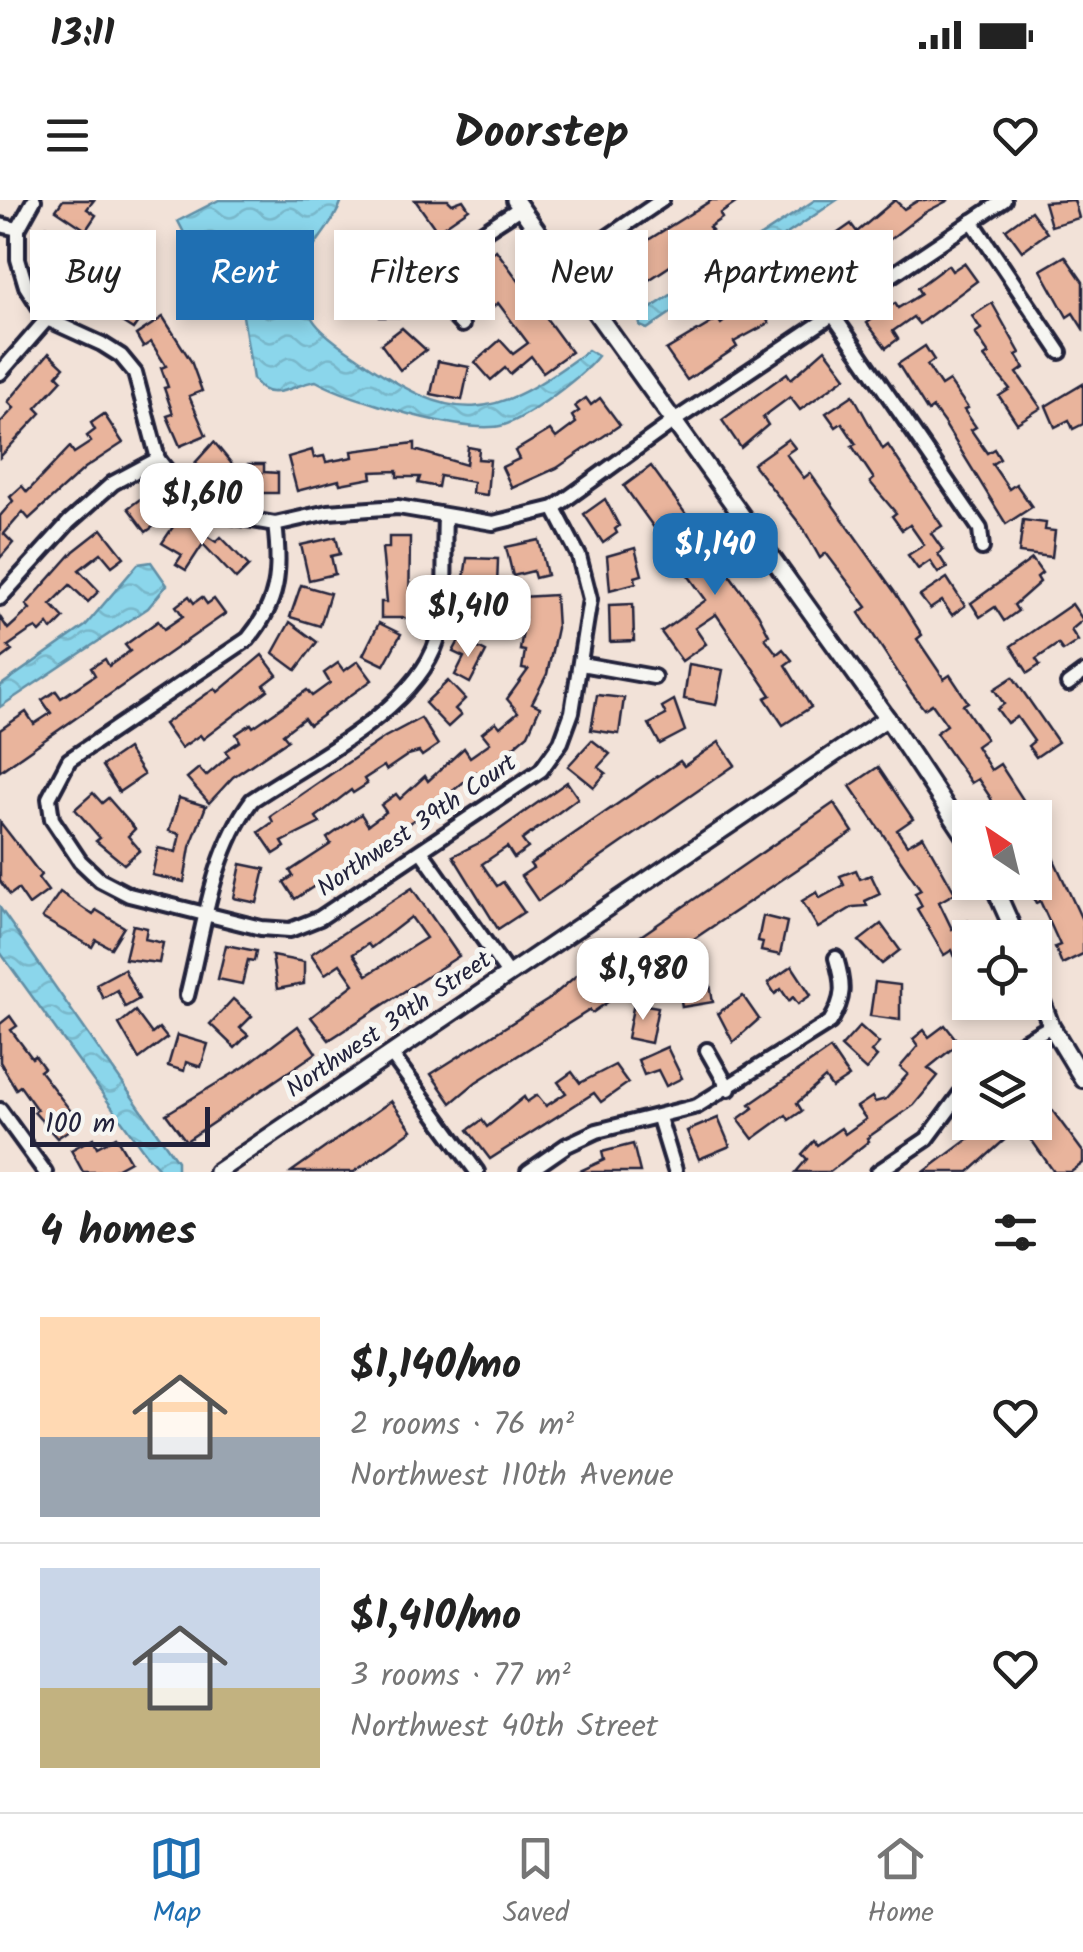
<!DOCTYPE html>
<html lang="en">
<head>
<meta charset="utf-8">
<style>
  :root { --surface:#fff; --page:#f6f6f6; --text:#222; --muted:#767676; --line:#e0e0e0; --accent:#1f6fb2 }
  body { margin:0; font-family:Kalam,sans-serif; background:var(--page); color:var(--text); height:100vh; display:flex; flex-direction:column; font-size:38px; white-space:nowrap }
  * { box-sizing:border-box; margin:0 }
  p { font-size:32px; color:var(--muted) }
  .icon { flex:none; width:55px; height:55px; fill:none; stroke:currentColor; stroke-width:2; stroke-linecap:round; stroke-linejoin:round }
  .map { position:relative; height:972px; overflow:hidden }
  .sheet { display:flex; flex-direction:column; background:var(--surface); flex:1 }
  .sheet>* { flex:none }
  .hud { position:absolute; left:30px; top:30px; width:1025px; height:90px; display:flex; gap:20px }
  .needle { width:65px; rotate:325deg }
  .buttons { position:absolute; left:952px; top:600px; display:grid; gap:20px }
  .buttons a { display:grid; place-items:center; width:100px; height:100px; border-radius:0px; background:var(--surface); box-shadow:0 5px 15px #0003; font-size:50px }
  .scale { position:absolute; left:30px; bottom:25px; width:180px; box-sizing:border-box; padding-left:10px; border:5px solid #22223b; border-top:0; font-size:28px; line-height:35px; white-space:nowrap; color:#22223b; -webkit-text-stroke:8px #f6f6f2; paint-order:stroke }
  .price { position:absolute; translate:-50% -85px; padding:0 22px; border-radius:20px; background:#fff; color:#222; font-size:32px; line-height:65px; filter:drop-shadow(0 2px 5px #0008) }
  .price::after { content:''; position:absolute; left:50%; top:60px; width:30px; height:22px; margin-left:-15px; background:inherit; clip-path:polygon(0 0,100% 0,50% 100%) }
  .price.selected { background:var(--accent); color:#fff }
  ul { padding:0; list-style:none }
  li { display:flex; align-items:center; gap:30px; height:250px; padding:0 40px }
  li+li { border-top:2px solid var(--line) }
  li span { display:grid; place-items:center; flex:none; width:280px; height:200px; border-radius:0px; color:#555 }
  li>.icon { margin-inline-start:auto }
  span .icon { width:120px; height:120px; fill:#fffc; stroke-width:1 }
  li b { font-size:42px }
  h2 { display:flex; justify-content:space-between; align-items:center; height:120px; padding:0 40px; font-size:42px }
  .tag { padding:0 35px; border-radius:0px; background:var(--surface); box-shadow:0 5px 15px #0003; font-size:35px; line-height:90px }
  .tag.selected { background:var(--accent); color:#fff }
  .status { display:flex; justify-content:space-between; align-items:center; height:70px; padding:0 50px; background:var(--surface); direction:ltr }
  .status svg { height:28px; fill:currentColor }
  header { display:flex; justify-content:space-between; align-items:center; height:130px; padding:0 40px; background:var(--surface); font-size:45px; font-weight:600 }
  .tabs { display:flex; justify-content:space-around; align-items:center; height:140px; border-top:2px solid var(--line); background:var(--surface); font-size:28px; color:var(--muted) }
  .tabs a { display:grid; justify-items:center; gap:5px }
  .tabs .selected { color:var(--accent) }
  .map>svg:first-child { display:block }
  .water { fill:url(#water-waves); stroke:#618ea5; stroke-width:2.5 }
  .building { fill:#e9b49c; stroke:#22223b; stroke-width:2.5; fill-rule:evenodd }
  .lines { fill:none; stroke-linecap:round; stroke-linejoin:round }
  .minor-casing { stroke:#22223b; stroke-width:20 }
  .tertiary-casing { stroke:#22223b; stroke-width:22 }
  .minor { stroke:#f6f6f2; stroke-width:12 }
  .tertiary { stroke:#f6f6f2; stroke-width:15 }
  .labels { text-anchor:middle; dominant-baseline:central; stroke-width:10; stroke-linejoin:round; paint-order:stroke }
  .street-label { font-size:25px; fill:#22223b; stroke:#f6f6f2 }
</style>
</head>
<body>
<div class="status"><b>13:11</b><svg viewBox="0 0 49 12"><path d="M0 12V9h3v3zM5 12V6h3v6zM10 12V3h3v9zM15 12V0h3v12zM26 1h20v11H26zM47 4h2v5h-2z"/></svg></div>
<header><svg class="icon" aria-label="menu" viewBox="0 0 24 24"><path d="M4 6h16M4 12h16M4 18h16"/></svg>Doorstep<svg class="icon" aria-label="heart" viewBox="0 0 24 24"><path d="M12 20l-8-8c-3-5 5-10 8-4 3-6 11-1 8 4z"/></svg></header>
<div class="map">
<svg width="1083" height="972" viewBox="0 0 1083 972">
  <defs>
    <pattern id="water-waves" width="16" height="10" patternUnits="userSpaceOnUse" patternTransform="scale(2.5)"><rect width="16" height="10" fill="#8bd6eb"/><path d="M0 5q4-4 8 0t8 0" fill="none" stroke="#78b7ca"/></pattern>
  </defs>
  <rect width="100%" height="100%" fill="#f2e2d8"/>
  <filter id="ink" filterUnits="userSpaceOnUse"><feTurbulence type="fractalNoise" baseFrequency=".01" numOctaves="2"/><feDisplacementMap in="SourceGraphic" scale="20" xChannelSelector="R" yChannelSelector="G"/><feConvolveMatrix kernelMatrix="1 2 1 2 8 2 1 2 1" color-interpolation-filters="sRGB"/></filter>
  <g filter="url(#ink)">
    <g class="water">
      <path d="M 219,0 L 342,0 C 329,39 299,44 304,96 C 306,124 336,143 357,157 C 456,227 492,222 588,150 L 598,156 C 584,175 527,218 504,225 C 469,236 349,200 316,181 C 293,184 270,206 253,179 L 237,78 L 196,56 L 178,21 Z"/>
      <polygon points="815,0 837,0 647,129 640,126 639,116"/>
      <polygon points="151,362 167,385 148,408 0,507 0,486 85,426 138,364"/>
      <polygon points="0,708 177,961 177,972 162,972 145,953 0,752"/>
    </g>
    <g class="building">
      <polygon points="63,0 94,0 87,9 96,15 86,30 56,10"/>
      <polygon points="415,0 448,0 452,4 463,0 469,9 437,31"/>
      <polygon points="712,0 740,0 720,14 722,18 709,27 712,30 672,55 676,62 629,93 610,64"/>
      <polygon points="895,0 904,9 919,0 949,0 924,13 858,64 803,95 806,98 791,109 783,96 761,111 769,123 734,142 737,147 687,180 666,150 718,119 721,124 752,99 747,92 761,82 768,93 824,54 820,47 838,33 851,24 857,32"/>
      <polygon points="1074,0 1079,18 1051,26 1044,2"/>
      <polygon points="1031,11 1047,33 1022,51 1006,29"/>
      <polygon points="47,26 77,31 71,64 42,60"/>
      <polygon points="387,33 403,40 399,48 415,54 407,75 375,62"/>
      <polygon points="496,50 571,152 543,172 531,156 510,174 505,168 491,180 475,162 500,140 513,154 528,143 498,103 493,107 466,70"/>
      <polygon points="1065,56 1083,82 1083,129 1073,113 1067,117 1041,70"/>
      <polygon points="964,63 977,81 919,124 913,117 893,131 898,139 886,148 867,123 895,103 898,108 921,94 917,88 948,65 952,71"/>
      <polygon points="78,67 112,93 121,80 137,90 131,99 147,109 133,129 95,105 90,113 60,95"/>
      <polygon points="406,83 407,117 380,117 380,99 373,99 372,84"/>
      <polygon points="992,103 1020,153 1016,155 1024,168 1017,173 1041,208 1017,223 999,196 1010,189 984,157 989,154 975,133 981,129 972,116"/>
      <polygon points="163,117 191,161 202,191 189,196 206,235 180,246 167,216 173,214 164,188 168,187 161,168 166,166 151,142 143,147 136,135"/>
      <polygon points="402,128 426,150 400,170 381,144"/>
      <polygon points="925,146 934,160 927,165 941,186 949,181 968,208 964,210 976,227 971,230 987,253 994,249 1000,259 992,264 1009,289 1016,284 1032,307 1006,324 944,223 933,208 928,212 898,164"/>
      <polygon points="825,149 846,177 800,210 790,197 763,217 768,225 741,248 722,220 787,173 791,179"/>
      <polygon points="49,153 64,167 57,175 62,180 36,208 41,213 0,257 0,223 14,208 8,202"/>
      <polygon points="438,161 469,167 462,200 431,194"/>
      <polygon points="1083,184 1083,224 1073,229 1069,220 1055,227 1046,206"/>
      <polygon points="853,195 883,249 888,245 942,326 931,333 943,350 938,354 947,368 938,373 930,361 918,369 908,355 924,345 910,325 902,330 892,316 896,313 870,282 874,279 852,246 856,244 842,223 836,227 826,213"/>
      <polygon points="586,198 591,205 600,198 620,225 557,268 512,288 502,267 519,259 515,251 550,230 556,238 576,223 572,216 579,211 575,206"/>
      <polygon points="104,214 123,243 85,268 29,319 23,312 4,334 13,343 0,358 0,316 13,301 10,297 22,286 27,292 70,247 74,253 91,242 87,236 95,230 91,223"/>
      <polygon points="788,239 795,248 786,254 804,278 810,273 896,394 922,435 917,439 944,479 950,475 968,502 963,505 986,539 976,546 991,570 1000,564 1029,609 1016,618 992,618 988,612 995,607 990,597 978,579 971,583 936,533 947,525 932,504 924,509 910,491 859,413 867,407 826,353 820,358 803,328 753,264"/>
      <polygon points="214,242 236,269 222,286 195,263"/>
      <polygon points="415,243 415,250 466,265 468,247 479,249 478,259 490,260 487,295 472,293 473,282 440,276 438,287 418,283 420,277 397,277 397,271 371,272 372,278 340,284 339,280 297,291 288,257 312,250 314,258 324,256 326,262 353,257 352,251"/>
      <polygon points="248,264 264,264 264,272 278,273 278,293 247,293"/>
      <polygon points="651,266 758,414 769,435 765,438 777,454 783,449 792,460 785,465 811,507 783,525 765,498 771,495 716,414 695,428 706,444 682,461 661,432 706,400 624,286"/>
      <polygon points="143,297 161,321 146,332 128,308"/>
      <polygon points="605,299 619,326 615,329 617,333 603,343 584,314"/>
      <polygon points="179,318 216,342 221,337 249,366 236,379 203,344 186,370 176,364 182,355 162,343"/>
      <polygon points="1023,320 1046,323 1045,330 1055,331 1052,357 1019,353"/>
      <polygon points="102,329 124,357 112,366 101,353 79,370 99,391 88,402 70,385 51,404 64,418 52,430 48,424 40,432 36,428 28,432 8,446 12,451 0,460 0,417 8,429 30,409 26,405 74,351"/>
      <polygon points="336,337 340,354 331,356 335,374 309,380 301,345"/>
      <polygon points="389,337 410,337 409,418 381,418 381,402 387,402 382,348 389,348"/>
      <polygon points="539,340 547,375 535,378 533,371 513,376 506,347"/>
      <polygon points="635,348 642,375 635,377 636,383 610,390 607,356"/>
      <polygon points="467,358 498,359 497,387 466,395 462,391"/>
      <polygon points="1032,359 1042,373 1037,377 1040,382 1014,405 1018,411 1004,421 995,407 980,417 971,403"/>
      <polygon points="947,378 965,406 952,415 942,401 930,409 920,396"/>
      <polygon points="301,385 330,393 320,426 290,417"/>
      <polygon points="555,395 557,428 547,474 532,503 540,507 528,534 479,576 476,572 433,607 295,699 284,682 293,676 290,671 331,644 327,638 361,614 368,625 386,612 381,605 396,594 400,599 425,576 428,581 464,548 470,557 490,543 482,533 496,522 500,527 518,512 507,499 528,470 522,469 525,451 520,450 525,417 521,397"/>
      <polygon points="189,396 194,403 202,397 207,404 214,399 225,414 0,571 0,530 26,512 34,524 51,513 42,500 56,491 61,498 95,475 91,468 105,459 109,466 130,451 125,445 158,421 164,429 183,416 176,406"/>
      <polygon points="497,399 498,416 483,416 483,426 462,427 466,400"/>
      <polygon points="633,404 634,441 610,442 609,405"/>
      <polygon points="1072,404 1083,420 1071,430 1078,441 1063,451 1058,444 1036,459 1040,465 1028,473 1011,446"/>
      <polygon points="290,422 317,442 296,470 273,453"/>
      <polygon points="379,423 401,434 384,465 363,455"/>
      <polygon points="460,439 486,452 470,483 455,475 464,457 453,452"/>
      <polygon points="262,455 277,475 264,485 268,490 203,539 200,535 181,548 164,524 215,488 218,492"/>
      <polygon points="358,461 372,480 309,525 304,518 283,534 288,540 233,577 209,603 187,578 199,568 206,576 229,556 225,551 240,541 236,534 251,524 253,527 307,490 312,496 330,483 324,473 338,463 344,471"/>
      <polygon points="689,464 723,470 716,505 684,499"/>
      <polygon points="1013,477 1058,542 1036,557 1028,546 1034,541 1017,517 1007,523 997,509 1004,504 994,489"/>
      <polygon points="448,481 465,499 455,509 461,515 448,527 425,503"/>
      <polygon points="597,495 624,498 619,534 591,530"/>
      <polygon points="674,500 685,531 660,544 649,524 666,515 662,507"/>
      <polygon points="421,518 438,545 422,556 419,552 408,555 386,570 384,566 364,579 367,584 353,593 351,590 316,617 320,623 282,642 285,647 274,654 259,632 273,622 270,616 385,537"/>
      <polygon points="592,540 610,554 598,567 606,573 594,587 568,566"/>
      <polygon points="719,542 735,565 538,701 521,676 533,668 530,664 680,561 684,566"/>
      <polygon points="127,549 144,575 119,592 102,566"/>
      <polygon points="878,567 913,619 897,630 907,645 923,636 955,693 939,702 952,729 968,721 977,737 970,738 970,793 952,750 944,755 917,709 922,706 915,693 921,690 850,586"/>
      <polygon points="567,582 578,598 522,640 528,648 514,658 507,647 482,664 497,686 503,682 524,712 498,729 453,656 485,640"/>
      <polygon points="93,593 102,603 108,598 135,629 128,636 140,650 124,664 96,641 100,638 75,609"/>
      <polygon points="179,598 206,606 190,647 184,682 152,675 158,648 176,652 180,634 169,631"/>
      <polygon points="834,603 853,632 606,798 612,799 592,813 590,810 476,882 451,903 431,874 548,800 578,774 616,753"/>
      <polygon points="1035,619 1083,722 1083,754 1062,764 1055,747 1060,745 1040,701 1036,703 1026,682 1035,682"/>
      <polygon points="0,622 41,675 38,678 48,691 29,705 18,689 10,695 0,681"/>
      <polygon points="241,664 265,669 257,703 234,698"/>
      <polygon points="856,670 860,679 871,675 880,694 865,701 867,706 853,707 818,728 802,701 817,692 820,698 844,685 840,676"/>
      <path d="M 412,688 L 459,756 L 329,840 L 311,817 L 354,784 L 340,764 L 325,774 L 311,754 ZM 411,717 L 426,738 L 367,775 L 353,754 L 368,744 L 371,748 Z"/>
      <polygon points="60,692 93,715 96,710 124,727 111,748 96,740 92,747 42,718"/>
      <polygon points="763,716 787,722 780,755 761,751 763,742 758,741"/>
      <polygon points="881,724 900,750 882,764 859,741"/>
      <polygon points="133,725 147,728 145,739 163,743 159,763 125,759"/>
      <polygon points="226,745 256,751 254,761 248,760 242,784 218,779"/>
      <polygon points="272,756 304,762 304,784 277,789"/>
      <polygon points="792,766 811,795 798,804 793,797 789,801 781,789 775,794 768,783"/>
      <polygon points="124,769 139,799 125,807 117,790 103,798 96,784"/>
      <polygon points="693,773 695,781 709,778 713,802 682,807 677,776"/>
      <polygon points="875,782 900,785 900,820 870,816"/>
      <polygon points="743,796 759,819 733,842 718,813"/>
      <polygon points="233,799 252,816 240,828 248,835 235,848 210,824"/>
      <polygon points="634,803 658,807 651,843 627,838"/>
      <polygon points="135,811 152,834 159,828 167,838 139,859 119,824"/>
      <polygon points="10,816 17,826 11,830 32,858 35,856 44,868 40,871 70,910 66,912 75,926 57,938 34,912 37,910 20,886 16,889 0,862 0,824"/>
      <polygon points="945,825 959,843 928,868 938,876 914,905 867,938 869,941 830,972 796,972 807,959 802,954 814,941 817,945 841,928 845,934 866,919 857,907 872,897 875,902 886,899 908,874 900,867 918,846 913,839 924,830 929,837"/>
      <polygon points="298,826 316,853 186,941 166,914 244,867"/>
      <polygon points="860,826 879,843 871,852 877,857 866,870 841,847"/>
      <polygon points="177,835 208,844 201,867 186,862 184,871 168,866"/>
      <polygon points="667,847 682,878 666,886 658,870 644,875 638,860"/>
      <polygon points="830,849 849,877 832,888 825,878 797,903 802,911 789,920 786,915 753,939 738,919 753,908 750,904"/>
      <polygon points="615,865 628,883 601,902 594,893 490,959 468,930 482,920 487,927 524,897 527,902 537,895 546,906 566,893 558,882 572,872 580,883"/>
      <polygon points="1035,887 1083,952 1083,963 1071,972 1054,972 1021,925 969,972 924,972 971,937 965,928 974,922 1035,922"/>
      <polygon points="391,901 412,930 354,972 291,972"/>
      <polygon points="718,918 730,946 699,959 687,931"/>
      <polygon points="116,937 130,961 110,972 83,972 71,950 93,938 97,947"/>
      <polygon points="633,944 640,972 578,972 604,960 602,952"/>
    </g>
    <g class="lines">
      <g class="minor-casing">
        <g id="minor">
          <polyline points="34,0 18,29 18,59 26,86 47,119 102,144 121,156 135,173 158,259 175,281 224,315 275,324 328,312 398,307 493,323 554,308 674,221 1004,0"/>
          <polyline points="972,21 1060,152"/>
          <polyline points="0,25 18,29"/>
          <polyline points="564,67 662,0"/>
          <polyline points="833,115 980,329 982,348"/>
          <path d="M 462,125 L 444,106 C 431,56 485,32 521,7"/>
          <polyline points="0,173 47,119"/>
          <path d="M 275,324 C 281,371 279,402 248,439 L 69,560 L 49,598 L 52,619 L 80,661 L 100,680 L 129,695 L 261,728 L 290,730 L 320,718 L 541,570 L 561,542 L 572,512 L 590,399 L 579,356 L 554,308"/>
          <polyline points="0,398 69,322 113,283 158,259"/>
          <polyline points="581,464 654,477"/>
          <polyline points="1068,484 1083,473"/>
          <polyline points="421,651 508,774"/>
          <path d="M 187,796 C 204,730 211,655 252,600 C 310,561 415,510 437,441 C 448,410 443,352 445,318"/>
          <polyline points="707,850 729,889"/>
          <polyline points="391,854 477,972"/>
          <polyline points="995,858 1051,826"/>
          <polyline points="0,910 45,972"/>
          <polyline points="659,918 675,970"/>
          <path d="M 528,972 L 567,945 L 597,931 L 697,906 L 830,822 C 845,798 844,785 836,758"/>
          <polyline points="878,972 927,939 970,881"/>
        </g>
      </g>
      <g class="tertiary-casing">
        <g id="tertiary">
          <polyline points="515,0 887,518 970,643"/>
          <polyline points="992,682 1017,738"/>
          <polyline points="1035,783 1051,826 1083,879"/>
          <polyline points="217,972 887,518"/>
        </g>
      </g>
      <use href="#minor" class="minor"/>
      <use href="#tertiary" class="tertiary"/>
    </g>
  </g>
  <g class="labels">
    <g class="street-label">
      <text transform="translate(417 626) rotate(-34)">Northwest 39th Court</text>
      <text transform="translate(389 825) rotate(-34)">Northwest 39th Street</text>
    </g>
  </g>
</svg>
<div class="buttons">
<a><svg class="needle" viewBox="-14 -14 28 28"><path d="M0-13l5 13h-10z" fill="#e53935"/><path d="M0 13l5-13h-10z" fill="#767676"/></svg></a>
<a><svg class="icon" aria-label="locate" viewBox="0 0 24 24"><circle cx="12" cy="12" r="6"/><path d="M12 2v4M12 18v4M2 12h4M18 12h4"/></svg></a>
<a><svg class="icon" aria-label="layers" viewBox="0 0 24 24"><path d="M12 4l9 5-9 5-9-5zM3 14l9 5 9-5"/></svg></a>
</div>
<div class="scale">100 m</div>
<b class="price" style="left:202px;top:348px">$1,610</b>
<b class="price selected" style="left:715px;top:398px">$1,140</b>
<b class="price" style="left:468px;top:460px">$1,410</b>
<b class="price" style="left:643px;top:823px">$1,980</b>
<div class="hud">
<a class="tag">Buy</a>
<a class="tag selected">Rent</a>
<a class="tag">Filters</a>
<a class="tag">New</a>
<a class="tag">Apartment</a>
</div>
</div>
<section class="sheet">
<h2>4 homes<svg class="icon" aria-label="filters" viewBox="0 0 24 24"><path d="M4 7h16M4 17h16"/><circle cx="9" cy="7" r="2"/><circle cx="15" cy="17" r="2"/></svg></h2>
<ul>
<li><span style="background:linear-gradient(#ffd9b3 60%,#9aa5b1 0)"><svg class="icon" aria-label="home" viewBox="0 0 24 24"><path d="M3 11l9-7 9 7M6 9v11h12V9"/></svg></span><div><b>$1,140/mo</b><p>2 rooms · 76 m²</p><p>Northwest 110th Avenue</p></div><svg class="icon" aria-label="heart" viewBox="0 0 24 24"><path d="M12 20l-8-8c-3-5 5-10 8-4 3-6 11-1 8 4z"/></svg></li>
<li><span style="background:linear-gradient(#c9d6e8 60%,#c2b280 0)"><svg class="icon" aria-label="home" viewBox="0 0 24 24"><path d="M3 11l9-7 9 7M6 9v11h12V9"/></svg></span><div><b>$1,410/mo</b><p>3 rooms · 77 m²</p><p>Northwest 40th Street</p></div><svg class="icon" aria-label="heart" viewBox="0 0 24 24"><path d="M12 20l-8-8c-3-5 5-10 8-4 3-6 11-1 8 4z"/></svg></li>
</ul>
</section>
<nav class="tabs">
<a class="selected"><svg class="icon" aria-label="map" viewBox="0 0 24 24"><path d="M3 6l6-2 6 2 6-2v14l-6 2-6-2-6 2zM9 4v14M15 6v14"/></svg>Map</a>
<a><svg class="icon" aria-label="saved" viewBox="0 0 24 24"><path d="M7 4h10v16l-5-4-5 4z"/></svg>Saved</a>
<a><svg class="icon" aria-label="home" viewBox="0 0 24 24"><path d="M3 11l9-7 9 7M6 9v11h12V9"/></svg>Home</a>
</nav>
</body>
</html>
